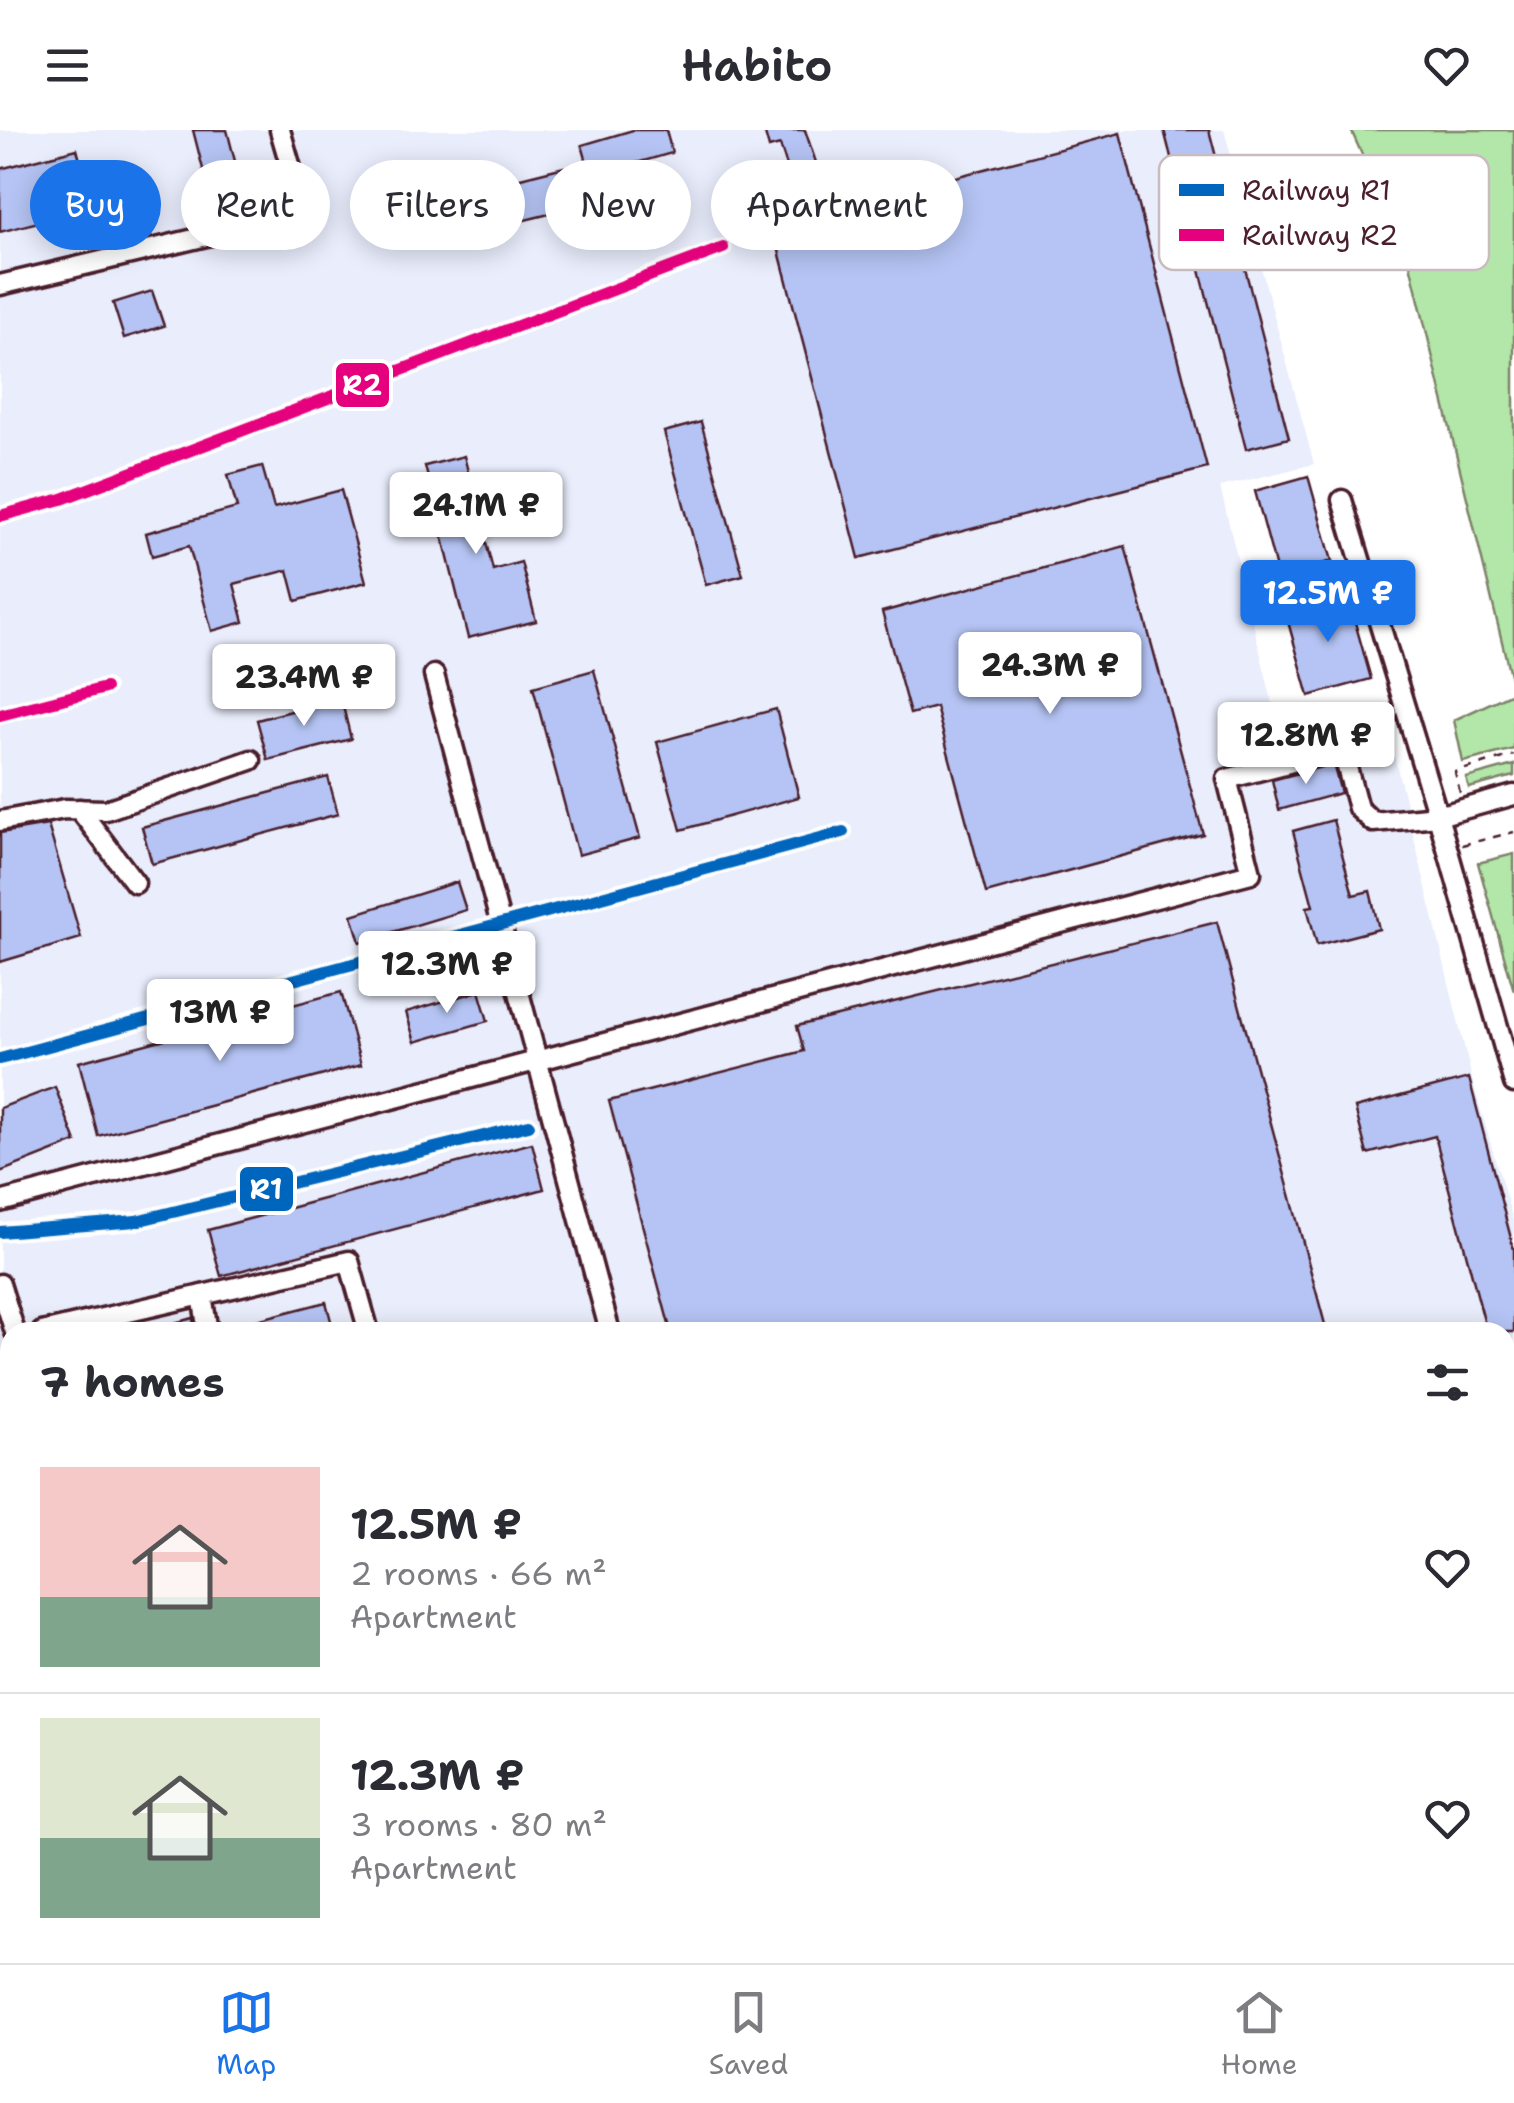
<!DOCTYPE html>
<html lang="en">
<head>
<meta charset="utf-8">
<style>
  :root { --surface:#fff; --page:#f7f7f7; --text:#2b2b33; --muted:#7c7c81; --line:#e1e1e2; --accent:#1a73e8 }
  body { margin:0; font-family:"Shantell Sans",sans-serif; background:var(--page); color:var(--text); height:100vh; display:flex; flex-direction:column; font-size:38px; white-space:nowrap }
  * { box-sizing:border-box; margin:0 }
  p { font-size:32px; color:var(--muted) }
  .icon { flex:none; width:55px; height:55px; fill:none; stroke:currentColor; stroke-width:2; stroke-linecap:round; stroke-linejoin:round }
  .map { position:relative; flex:1; overflow:hidden }
  .side { position:absolute; left:0px; top:1192px; width:1515px; height:642px; display:flex; flex-direction:column; background:var(--surface); border-radius:30px 30px 0 0; box-shadow:0 5px 25px #0003 }
  .side>* { flex:none }
  .hud { position:absolute; left:30px; top:30px; width:1000px; height:90px; display:flex; gap:20px }
  .price { position:absolute; translate:-50% -85px; padding:0 22px; border-radius:10px; background:#fff; color:#222; font-size:32px; line-height:65px; filter:drop-shadow(0 2px 5px #0008) }
  .price::after { content:''; position:absolute; left:50%; top:60px; width:30px; height:22px; margin-left:-15px; background:inherit; clip-path:polygon(0 0,100% 0,50% 100%) }
  .price.active { background:var(--accent); color:#fff }
  ul { padding:0; list-style:none }
  li { display:flex; align-items:center; gap:30px; height:250px; padding:0 40px }
  li+li { border-top:2px solid var(--line) }
  li span { display:grid; place-items:center; flex:none; width:280px; height:200px; border-radius:0px; color:#555 }
  li>.icon { margin-inline-start:auto }
  span .icon { width:120px; height:120px; fill:#fffc; stroke-width:1 }
  li b { font-size:42px }
  h2 { display:flex; justify-content:space-between; align-items:center; height:120px; padding:0 40px; font-size:42px }
  .chip { padding:0 35px; border-radius:45px; background:var(--surface); box-shadow:0 5px 25px #0003; font-size:35px; line-height:90px }
  .chip.active { background:var(--accent); color:#fff }
  header { display:flex; justify-content:space-between; align-items:center; height:130px; padding:0 40px; background:var(--surface); font-size:45px; font-weight:600 }
  .tabs { display:flex; justify-content:space-around; align-items:center; height:140px; border-top:2px solid var(--line); background:var(--surface); font-size:28px; color:var(--muted) }
  .tabs a { display:grid; justify-items:center; gap:5px }
  .tabs .active { color:var(--accent) }
  .map>svg:first-child { display:block }
  .built { fill:#e9edfc }
  .green { fill:#b2e7a9; stroke:#7e836a; stroke-width:2.5 }
  .building { fill:#b5c4f4; stroke:#4a1f2b; stroke-width:2.5 }
  .lines { fill:none; stroke-linecap:round; stroke-linejoin:round }
  .minor-casing { stroke:#4a1f2b; stroke-width:25 }
  .highway-casing { stroke:#4a1f2b; stroke-width:35 }
  .path { stroke:#4a1f2b; stroke-width:2.5; stroke-dasharray:8 8; stroke-linecap:butt }
  .minor { stroke:#fff; stroke-width:18 }
  .highway { stroke:#f9deab; stroke-width:28 }
  .rail-casing { stroke:#4a1f2b; stroke-width:9 }
  .rail { stroke:#fff; stroke-width:5; stroke-dasharray:15; stroke-linecap:butt }
  .rail-1-casing { stroke:#fff; stroke-width:20 }
  .rail-2-casing { stroke:#fff; stroke-width:20 }
  .rail-1 { stroke:#0065bd; stroke-width:12 }
  .rail-2 { stroke:#e5007d; stroke-width:12 }
  .key { fill:#fff; stroke:#c9bcbf; stroke-width:2.5 }
  .key-label { font-size:28px; fill:#4a1f2b }
  .line-badge { stroke:#fff; stroke-width:4 }
  .badge-label { font-size:28px; text-anchor:middle; font-weight:bold; fill:#fff }
</style>
</head>
<body>
<header><svg class="icon" aria-label="menu" viewBox="0 0 24 24"><path d="M4 6h16M4 12h16M4 18h16"/></svg>Habito<svg class="icon" aria-label="heart" viewBox="0 0 24 24"><path d="M12 20l-8-8c-3-5 5-10 8-4 3-6 11-1 8 4z"/></svg></header>
<div class="map">
<svg width="1514" height="1833" viewBox="0 0 1514 1833">
  <rect width="100%" height="100%" fill="#fff"/>
  <filter id="ink" filterUnits="userSpaceOnUse"><feTurbulence type="fractalNoise" baseFrequency=".01" numOctaves="2"/><feDisplacementMap in="SourceGraphic" scale="20" xChannelSelector="R" yChannelSelector="G"/><feConvolveMatrix kernelMatrix="1 2 1 2 8 2 1 2 1" color-interpolation-filters="sRGB"/></filter>
  <g filter="url(#ink)">
    <polygon class="built" points="0,0 1224,0 1314,334 1220,357 1279,600 1382,575 1473,953 1514,1094 1514,1244 1505,1247 1505,1202 10,1202 10,1768 0,1771"/>
    <g class="green">
      <polygon points="1351,0 1514,0 1514,561 1409,130"/>
      <polygon points="1514,562 1514,619 1463,632 1454,590"/>
      <polygon points="1514,635 1514,646 1469,658 1466,648"/>
      <polygon points="1514,724 1514,861 1478,733"/>
      <polygon points="1514,1478 1514,1734 1505,1737 1505,1480"/>
      <polygon points="219,1825 294,1825 294,1833 191,1833"/>
      <polygon points="389,1825 542,1825 553,1833 362,1833"/>
      <polygon points="762,1825 1028,1825 1030,1833 764,1833"/>
      <polygon points="1064,1825 1158,1825 1158,1829 1066,1833"/>
    </g>
    <g class="building">
      <polygon points="193,0 227,0 237,39 205,47"/>
      <polygon points="633,0 666,0 672,23 591,46 582,15"/>
      <polygon points="764,0 805,0 832,80 1120,3 1207,338 859,428 772,94 804,87 780,15 769,18"/>
      <polygon points="1164,0 1209,0 1289,308 1246,319"/>
      <polygon points="77,19 93,78 112,73 120,106 85,114 77,82 0,102 0,39"/>
      <polygon points="564,37 574,78 439,111 429,71"/>
      <polygon points="152,161 164,196 124,208 113,173"/>
      <polygon points="701,292 743,445 706,455 664,302"/>
      <polygon points="464,326 493,440 521,432 536,491 468,508 425,336"/>
      <polygon points="262,336 274,378 341,360 366,452 296,471 288,440 234,454 244,492 212,501 189,416 152,426 146,403 237,378 228,345"/>
      <polygon points="1308,346 1332,431 1278,446 1255,361"/>
      <polygon points="1125,416 1203,704 986,763 936,577 910,584 882,482"/>
      <polygon points="1347,464 1371,549 1309,566 1285,481"/>
      <polygon points="594,540 640,708 578,725 533,557"/>
      <polygon points="341,568 351,609 268,630 257,590"/>
      <polygon points="776,579 799,667 681,700 657,612"/>
      <polygon points="1333,634 1341,663 1279,680 1272,650"/>
      <polygon points="328,647 338,684 152,734 142,697"/>
      <polygon points="1333,690 1353,765 1370,761 1379,799 1317,815 1307,777 1313,776 1293,701"/>
      <polygon points="48,695 81,808 0,832 0,703"/>
      <polygon points="457,752 466,780 360,812 352,785"/>
      <polygon points="1217,792 1327,1202 671,1202 609,971 804,921 797,896"/>
      <polygon points="479,861 488,891 415,912 406,882"/>
      <polygon points="341,862 361,935 98,1006 79,932"/>
      <polygon points="1469,948 1514,1120 1514,1202 1487,1202 1435,1006 1367,1024 1355,978"/>
      <polygon points="55,957 76,1012 0,1042 0,978"/>
      <polygon points="532,1013 544,1059 221,1146 208,1100"/>
      <polygon points="326,1172 334,1202 226,1202 226,1198"/>
      <polygon points="193,1188 195,1202 155,1202 154,1198"/>
    </g>
    <g class="lines">
      <g class="minor-casing">
        <g id="minor">
          <polyline points="0,155 304,83 280,0"/>
          <polyline points="1342,370 1438,686 1514,665"/>
          <polyline points="434,545 610,1202"/>
          <polyline points="79,679 135,753"/>
          <polyline points="0,691 65,679 106,680 251,630"/>
          <polyline points="0,1072 1251,743 1227,649 1342,619 1358,678 1373,692 1438,686 1514,953"/>
          <polyline points="0,1154 15,1202"/>
          <polyline points="202,1165 208,1202"/>
          <polyline points="42,1202 349,1131 369,1202"/>
          <polyline points="1505,1401 1514,1404"/>
          <polyline points="1505,1749 1514,1747"/>
          <polyline points="1505,1766 1514,1764"/>
          <polyline points="75,1825 77,1833"/>
          <polyline points="317,1825 319,1833"/>
          <polyline points="578,1825 596,1831 617,1825"/>
          <polyline points="1053,1825 1055,1833"/>
          <polyline points="1167,1825 1167,1833"/>
          <polyline points="1342,1825 1344,1833"/>
          <polyline points="1493,1825 1495,1833"/>
          <polyline points="1202,1833 1230,1825"/>
        </g>
      </g>
      <g class="highway-casing">
        <g id="highway">
          <polyline points="1505,1422 1514,1419"/>
          <polyline points="1505,1464 1514,1461"/>
          <polyline points="0,1825 10,1822"/>
          <polyline points="131,1833 161,1825"/>
        </g>
      </g>
      <g class="path">
        <polyline points="1460,663 1455,642 1514,625"/>
        <polyline points="1462,715 1514,702"/>
        <polyline points="1505,1510 1514,1507"/>
        <polyline points="754,1825 756,1833"/>
      </g>
      <use href="#minor" class="minor"/>
      <use href="#highway" class="highway"/>
      <g class="rail-casing">
        <g id="rail">
          <polyline points="0,386 62,369 723,118"/>
          <polyline points="0,585 105,558"/>
          <polyline points="0,929 843,702"/>
          <polyline points="0,1102 136,1091 529,995"/>
          <polyline points="0,1315 10,1322"/>
          <polyline points="0,1377 10,1390"/>
        </g>
      </g>
      <use href="#rail" class="rail"/>
      <g class="rail-1-casing">
        <g id="rail-1">
          <polyline points="0,929 843,702"/>
          <polyline points="0,1102 136,1091 529,995"/>
        </g>
      </g>
      <g class="rail-2-casing">
        <g id="rail-2">
          <polyline points="0,386 62,369 723,118"/>
          <polyline points="0,585 105,558"/>
        </g>
      </g>
      <use href="#rail-1" class="rail-1"/>
      <use href="#rail-2" class="rail-2"/>
    </g>
  </g>
  <rect x="1159" y="25" width="330" height="115" rx="15" class="key"/>
  <rect x="1179" y="54" width="45" height="12" fill="#0065bd"/>
  <rect x="1179" y="99" width="45" height="12" fill="#e5007d"/>
  <g class="key-label">
    <text x="1242" y="70">Railway R1</text>
    <text x="1242" y="115">Railway R2</text>
  </g>
  <g class="line-badge">
    <rect x="334" y="231" width="57" height="48" rx="10" fill="#e5007d"/>
    <rect x="238" y="1035" width="57" height="48" rx="10" fill="#0065bd"/>
  </g>
  <g class="badge-label">
    <text x="362" y="265">R2</text>
    <text x="266" y="1069">R1</text>
  </g>
</svg>
<b class="price" style="left:476px;top:427px">24.1M ₽</b>
<b class="price active" style="left:1328px;top:515px">12.5M ₽</b>
<b class="price" style="left:1050px;top:587px">24.3M ₽</b>
<b class="price" style="left:304px;top:599px">23.4M ₽</b>
<b class="price" style="left:1306px;top:657px">12.8M ₽</b>
<b class="price" style="left:447px;top:886px">12.3M ₽</b>
<b class="price" style="left:220px;top:934px">13M ₽</b>
<div class="hud">
<a class="chip active">Buy</a>
<a class="chip">Rent</a>
<a class="chip">Filters</a>
<a class="chip">New</a>
<a class="chip">Apartment</a>
</div>
<section class="side">
<h2>7 homes<svg class="icon" aria-label="filters" viewBox="0 0 24 24"><path d="M4 7h16M4 17h16"/><circle cx="9" cy="7" r="2"/><circle cx="15" cy="17" r="2"/></svg></h2>
<ul>
<li><span style="background:linear-gradient(#f6c9c9 65%,#7fa58c 0)"><svg class="icon" aria-label="home" viewBox="0 0 24 24"><path d="M3 11l9-7 9 7M6 9v11h12V9"/></svg></span><div><b>12.5M ₽</b><p>2 rooms · 66 m²</p><p>Apartment</p></div><svg class="icon" aria-label="heart" viewBox="0 0 24 24"><path d="M12 20l-8-8c-3-5 5-10 8-4 3-6 11-1 8 4z"/></svg></li>
<li><span style="background:linear-gradient(#dfe7d0 60%,#7fa58c 0)"><svg class="icon" aria-label="home" viewBox="0 0 24 24"><path d="M3 11l9-7 9 7M6 9v11h12V9"/></svg></span><div><b>12.3M ₽</b><p>3 rooms · 80 m²</p><p>Apartment</p></div><svg class="icon" aria-label="heart" viewBox="0 0 24 24"><path d="M12 20l-8-8c-3-5 5-10 8-4 3-6 11-1 8 4z"/></svg></li>
</ul>
</section>
</div>
<nav class="tabs">
<a class="active"><svg class="icon" aria-label="map" viewBox="0 0 24 24"><path d="M3 6l6-2 6 2 6-2v14l-6 2-6-2-6 2zM9 4v14M15 6v14"/></svg>Map</a>
<a><svg class="icon" aria-label="saved" viewBox="0 0 24 24"><path d="M7 4h10v16l-5-4-5 4z"/></svg>Saved</a>
<a><svg class="icon" aria-label="home" viewBox="0 0 24 24"><path d="M3 11l9-7 9 7M6 9v11h12V9"/></svg>Home</a>
</nav>
</body>
</html>
